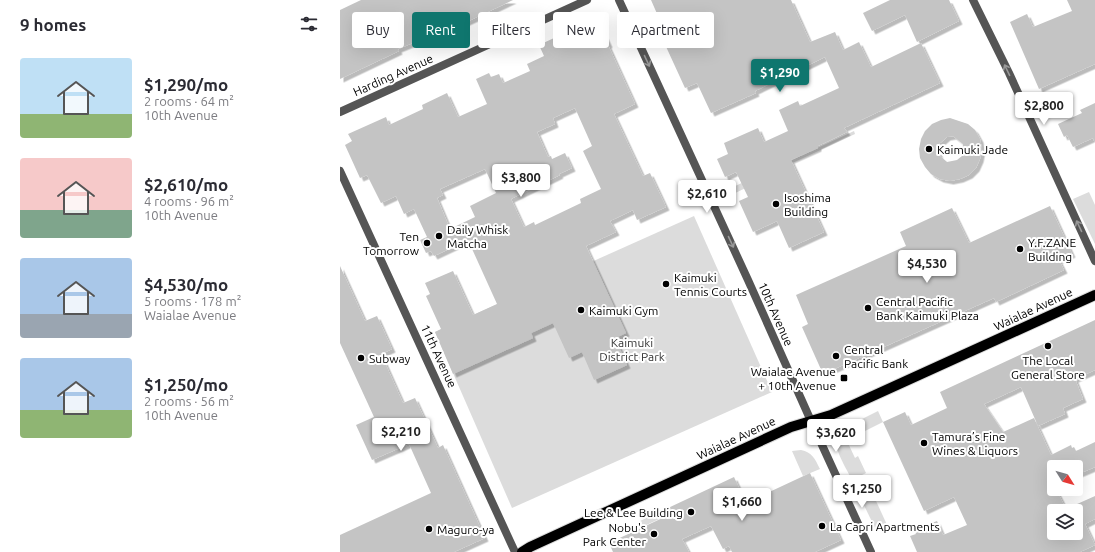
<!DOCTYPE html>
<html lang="en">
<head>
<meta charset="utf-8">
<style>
  :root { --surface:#fff; --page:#f2f2f3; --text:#2b2b33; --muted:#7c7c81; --accent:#0f766e }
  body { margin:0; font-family:Ubuntu,sans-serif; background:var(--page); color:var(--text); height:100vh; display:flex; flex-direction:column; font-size:15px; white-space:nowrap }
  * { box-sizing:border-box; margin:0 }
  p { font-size:13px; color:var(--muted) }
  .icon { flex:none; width:22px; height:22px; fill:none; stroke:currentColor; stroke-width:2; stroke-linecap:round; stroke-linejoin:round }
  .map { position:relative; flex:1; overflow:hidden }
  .sheet { display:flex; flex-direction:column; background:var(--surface); width:340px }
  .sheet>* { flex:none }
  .top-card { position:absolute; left:12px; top:12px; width:380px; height:36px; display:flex; gap:8px }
  .needle { width:26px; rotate:127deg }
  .tools { position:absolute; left:707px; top:460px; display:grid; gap:8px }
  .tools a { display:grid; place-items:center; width:36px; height:36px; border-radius:4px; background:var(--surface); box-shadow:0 4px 16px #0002; font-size:20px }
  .price { position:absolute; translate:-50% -34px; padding:0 9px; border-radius:4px; background:#fff; color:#222; font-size:13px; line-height:26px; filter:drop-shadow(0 1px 2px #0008) }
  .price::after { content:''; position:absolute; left:50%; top:24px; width:12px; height:9px; margin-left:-6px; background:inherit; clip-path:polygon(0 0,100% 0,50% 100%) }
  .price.selected { background:var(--accent); color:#fff }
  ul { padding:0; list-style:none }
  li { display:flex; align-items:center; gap:12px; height:100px; padding:0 20px }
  li span { display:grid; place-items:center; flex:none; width:112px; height:80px; border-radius:4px; color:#555 }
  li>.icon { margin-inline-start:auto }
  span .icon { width:48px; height:48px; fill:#fffc; stroke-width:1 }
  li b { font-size:17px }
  h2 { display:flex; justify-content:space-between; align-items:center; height:48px; padding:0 20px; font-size:17px }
  .tag { padding:0 14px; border-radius:4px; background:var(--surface); box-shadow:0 4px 16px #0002; font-size:14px; line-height:36px }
  .tag.selected { background:var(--accent); color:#fff }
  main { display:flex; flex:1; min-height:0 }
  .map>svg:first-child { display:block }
  .green { fill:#dcdcdc }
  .building { fill:#c4c4c4; fill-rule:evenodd; filter:url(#shadow) }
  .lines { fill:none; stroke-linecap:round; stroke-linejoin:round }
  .primary-casing { stroke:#dbdbdb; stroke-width:12 }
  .minor { stroke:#555; stroke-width:8 }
  .tertiary { stroke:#555; stroke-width:8 }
  .primary { stroke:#000; stroke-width:10 }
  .oneway { stroke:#999 }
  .poi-dot { fill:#000; stroke:#fff; stroke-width:1.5 }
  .labels { text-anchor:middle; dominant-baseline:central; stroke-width:4; stroke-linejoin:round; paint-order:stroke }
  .street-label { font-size:12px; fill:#000; stroke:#fff }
  .poi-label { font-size:12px; fill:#000; stroke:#fff; text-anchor:start }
  .park-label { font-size:12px; fill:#333; stroke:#fff }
</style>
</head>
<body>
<main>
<section class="sheet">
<h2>9 homes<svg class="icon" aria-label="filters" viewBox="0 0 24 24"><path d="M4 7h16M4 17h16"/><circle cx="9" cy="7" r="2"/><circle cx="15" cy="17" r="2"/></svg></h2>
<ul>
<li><span style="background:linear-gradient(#bfe0f5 70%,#8fb573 0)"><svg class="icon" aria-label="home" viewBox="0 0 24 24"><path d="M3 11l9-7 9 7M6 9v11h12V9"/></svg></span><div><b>$1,290/mo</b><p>2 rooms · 64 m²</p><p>10th Avenue</p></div></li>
<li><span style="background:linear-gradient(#f6c9c9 65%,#7fa58c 0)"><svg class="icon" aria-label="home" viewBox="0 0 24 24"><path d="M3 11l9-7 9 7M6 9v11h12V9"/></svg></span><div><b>$2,610/mo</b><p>4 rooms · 96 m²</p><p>10th Avenue</p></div></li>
<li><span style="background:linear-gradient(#a9c7e8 70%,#9aa5b1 0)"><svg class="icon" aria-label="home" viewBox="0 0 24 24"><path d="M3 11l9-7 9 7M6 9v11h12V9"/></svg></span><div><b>$4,530/mo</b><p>5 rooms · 178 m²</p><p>Waialae Avenue</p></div></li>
<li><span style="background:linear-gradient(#a9c7e8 65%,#8fb573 0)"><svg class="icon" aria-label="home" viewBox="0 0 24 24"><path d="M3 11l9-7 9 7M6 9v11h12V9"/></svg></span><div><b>$1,250/mo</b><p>2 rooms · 56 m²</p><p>10th Avenue</p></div></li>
</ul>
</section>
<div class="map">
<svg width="755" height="552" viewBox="0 0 755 552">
  <defs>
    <filter id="shadow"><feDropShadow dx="3.5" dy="3.5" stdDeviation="0" flood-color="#0004"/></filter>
  </defs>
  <rect width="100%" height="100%" fill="#fff"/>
  <g class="green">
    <polygon points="514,131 515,134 422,177 422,180 383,199 380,193"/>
    <polygon points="749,192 755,205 755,244 733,199"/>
    <polygon points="354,216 432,392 172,508 95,332"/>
    <polygon points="538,411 543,422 525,431 520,420"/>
    <path d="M 508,425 L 514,438 L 507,441 L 515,458 L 518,456 L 526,473 L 512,480 C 507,469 492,447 497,436 C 499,431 504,428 508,425 Z"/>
    <path d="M 461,450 C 472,452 475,459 480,469 L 463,476 L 452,451 Z"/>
    <polygon points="531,490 548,527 537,532 519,495"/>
    <polygon points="328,508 333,517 330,518 328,515 302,527 300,521"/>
  </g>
  <g class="building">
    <polygon points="21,0 173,0 86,41 85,38 58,49 59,51 0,79 0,10"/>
    <polygon points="311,0 451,0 470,42 495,32 503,50 519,42 531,67 581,43 600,83 504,128 507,132 478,146 478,148 451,160 484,232 449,248 437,221 413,232 399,201 408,197 396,172 385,177 377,159 388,154 384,143 418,128 424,142 448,131 439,110 458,101 460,106 499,88 485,57 415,91 416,93 371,113 357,83 345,88 317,27 322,25"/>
    <polygon points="550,0 609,0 619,21 577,42 565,15 532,31 523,13"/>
    <polygon points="727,0 755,0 755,64 699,89 670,22 687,14 693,27 732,11"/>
    <path d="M 257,18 L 269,44 L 268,45 L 295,104 L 274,114 L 303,176 L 310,173 L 326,207 L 297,220 L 293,210 L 270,221 L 276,232 L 246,246 L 286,333 L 275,338 L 287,365 L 254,380 L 242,352 L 229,358 L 213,323 L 191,333 L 193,338 L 113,374 L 95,332 L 101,329 L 86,296 L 90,294 L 85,283 L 113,271 L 133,315 L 157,304 L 128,240 L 94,256 L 91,251 L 86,253 L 80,240 L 87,237 L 74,209 L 64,214 L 56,196 L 41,203 L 27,175 L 20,178 L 5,145 L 12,141 L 8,134 L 46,117 L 49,125 L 83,109 L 82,105 L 107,93 L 118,117 L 147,104 L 136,79 L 149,73 L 151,77 L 159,74 L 163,83 L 190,71 L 187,64 L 204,56 L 199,45 ZM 235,108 L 252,146 L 243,151 L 261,189 L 240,199 L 241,203 L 195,225 L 194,222 L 184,227 L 171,199 L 220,175 L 219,174 L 232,168 L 225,153 L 212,159 L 211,156 L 208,157 L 197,132 L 215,124 L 213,118 ZM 145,169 L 156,193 L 130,206 L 135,217 L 110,229 L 97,198 L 103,195 L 100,189 Z"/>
    <polygon points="755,103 755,143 753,138 733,147 727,135 724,137 718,124 742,113 740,110"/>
    <path d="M 610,118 L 628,124 L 635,130 L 640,139 L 642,149 L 640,159 L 636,168 L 629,175 L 620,179 L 610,181 L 600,179 L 591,174 L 585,167 L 580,158 L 579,149 L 581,139 L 585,131 L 592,124 L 601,120 ZM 613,136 L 623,144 L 622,156 L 617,160 L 607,162 L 600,156 L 598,150 L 599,144 L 607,137 Z"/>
    <polygon points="710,206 732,254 719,260 724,270 656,302 654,298 483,374 462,327 468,324 456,295 566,246 560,232 612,208 629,243"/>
    <polygon points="0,266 25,321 37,316 52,349 41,354 63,403 75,398 98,448 103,445 145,538 114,552 0,552 0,535 91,493 69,444 32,460 16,425 34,417 0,343"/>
    <path d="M 755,320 L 755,370 L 735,379 L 743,399 L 723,408 L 725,414 L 698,426 L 681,387 L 644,404 L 663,432 L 694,418 L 711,455 L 731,445 L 732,448 L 734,447 L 736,451 L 755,442 L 755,467 L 736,475 L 736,467 L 714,467 L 714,489 L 716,489 L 726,509 L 755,496 L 755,519 L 745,524 L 755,545 L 740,552 L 577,552 L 570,536 L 576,534 L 574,530 L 597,521 L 603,535 L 627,525 L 614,497 L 584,511 L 543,422 L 565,412 L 571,425 L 607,408 L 600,392 ZM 714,511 L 736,511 L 736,533 L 714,533 Z"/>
    <polygon points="470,473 501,540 475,552 392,552 389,546 383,549 371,526 342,539 349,552 273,552 269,543 331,514 328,508 394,477 406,503"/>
  </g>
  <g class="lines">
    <g class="primary-casing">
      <polyline id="primary" points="182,552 190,547 451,427 491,415 755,295"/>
    </g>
    <g class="minor">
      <polyline points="279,0 408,280 471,421"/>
      <polyline points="633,0 669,73 755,261"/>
    </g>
    <g class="tertiary">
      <polyline points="0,112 247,0"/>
      <polyline points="0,171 175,552"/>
      <polyline points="471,421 531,552"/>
    </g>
    <use href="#primary" class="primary"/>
  </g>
  <defs><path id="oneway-shaft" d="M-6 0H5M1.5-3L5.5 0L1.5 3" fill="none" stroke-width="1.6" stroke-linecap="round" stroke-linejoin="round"/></defs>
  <g class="oneway">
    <use href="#oneway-shaft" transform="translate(307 61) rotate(65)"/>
    <use href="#oneway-shaft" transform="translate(667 70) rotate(-116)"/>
    <use href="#oneway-shaft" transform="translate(739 226) rotate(-115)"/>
    <use href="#oneway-shaft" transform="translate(391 242) rotate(65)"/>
  </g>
  <g class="poi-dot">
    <circle cx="589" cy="149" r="4"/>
    <circle cx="436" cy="204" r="4"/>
    <circle cx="99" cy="236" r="4"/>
    <circle cx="87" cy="243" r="4"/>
    <circle cx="680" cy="249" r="4"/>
    <circle cx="326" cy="284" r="4"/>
    <circle cx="528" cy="308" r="4"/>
    <circle cx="241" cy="310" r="4"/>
    <circle cx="708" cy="346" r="4"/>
    <circle cx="496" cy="356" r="4"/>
    <circle cx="21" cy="358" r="4"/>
    <rect x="500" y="374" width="8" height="8" rx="2"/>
    <circle cx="584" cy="443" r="4"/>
    <circle cx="351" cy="512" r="4"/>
    <circle cx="482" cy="526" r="4"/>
    <circle cx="89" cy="529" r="4"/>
    <circle cx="314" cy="534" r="4"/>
  </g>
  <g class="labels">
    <g class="street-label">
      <text transform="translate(53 75) rotate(-24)">Harding Avenue</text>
      <text transform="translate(693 309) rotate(-25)">Waialae Avenue</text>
      <text transform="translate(436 314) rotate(66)">10th Avenue</text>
      <text transform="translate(99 356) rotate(65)">11th Avenue</text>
      <text transform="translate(396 438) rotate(-25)">Waialae Avenue</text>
    </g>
    <g class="poi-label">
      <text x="597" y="149">Kaimuki Jade</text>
      <text x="444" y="197">Isoshima<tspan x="444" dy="14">Building</tspan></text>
      <text x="107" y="229">Daily Whisk<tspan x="107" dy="14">Matcha</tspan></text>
      <text x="79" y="236" text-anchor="end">Ten<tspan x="79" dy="14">Tomorrow</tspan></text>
      <text x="688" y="242">Y.F.ZANE<tspan x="688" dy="14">Building</tspan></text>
      <text x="334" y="277">Kaimuki<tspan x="334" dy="14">Tennis Courts</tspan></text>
      <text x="536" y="301">Central Pacific<tspan x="536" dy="14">Bank Kaimuki Plaza</tspan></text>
      <text x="249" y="310">Kaimuki Gym</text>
      <text x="504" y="349">Central<tspan x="504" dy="14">Pacific Bank</tspan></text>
      <text x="29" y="358">Subway</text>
      <text x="708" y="360" text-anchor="middle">The Local<tspan x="708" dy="14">General Store</tspan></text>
      <text x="496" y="371" text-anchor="end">Waialae Avenue<tspan x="496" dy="14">+ 10th Avenue</tspan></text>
      <text x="592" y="436">Tamura’s Fine<tspan x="592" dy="14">Wines &amp; Liquors</tspan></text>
      <text x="343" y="512" text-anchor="end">Lee &amp; Lee Building</text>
      <text x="490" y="526">La Capri Apartments</text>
      <text x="306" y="527" text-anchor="end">Nobu's<tspan x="306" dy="14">Park Center</tspan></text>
      <text x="97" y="529">Maguro-ya</text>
    </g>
    <g class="park-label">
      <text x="292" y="342">Kaimuki<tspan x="292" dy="14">District Park</tspan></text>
    </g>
  </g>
</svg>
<div class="tools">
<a><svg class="needle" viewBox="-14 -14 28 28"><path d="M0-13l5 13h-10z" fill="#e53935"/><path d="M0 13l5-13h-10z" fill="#7c7c81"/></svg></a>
<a><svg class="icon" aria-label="layers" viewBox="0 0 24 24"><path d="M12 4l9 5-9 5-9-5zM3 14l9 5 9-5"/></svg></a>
</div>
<b class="price selected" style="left:440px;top:93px">$1,290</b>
<b class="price" style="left:704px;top:126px">$2,800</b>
<b class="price" style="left:181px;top:198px">$3,800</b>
<b class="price" style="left:367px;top:214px">$2,610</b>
<b class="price" style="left:587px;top:284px">$4,530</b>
<b class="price" style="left:61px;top:452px">$2,210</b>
<b class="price" style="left:496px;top:453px">$3,620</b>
<b class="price" style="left:522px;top:509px">$1,250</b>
<b class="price" style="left:402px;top:522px">$1,660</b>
<div class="top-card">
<a class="tag">Buy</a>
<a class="tag selected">Rent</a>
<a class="tag">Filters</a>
<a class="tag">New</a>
<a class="tag">Apartment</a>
</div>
</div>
</main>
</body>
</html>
